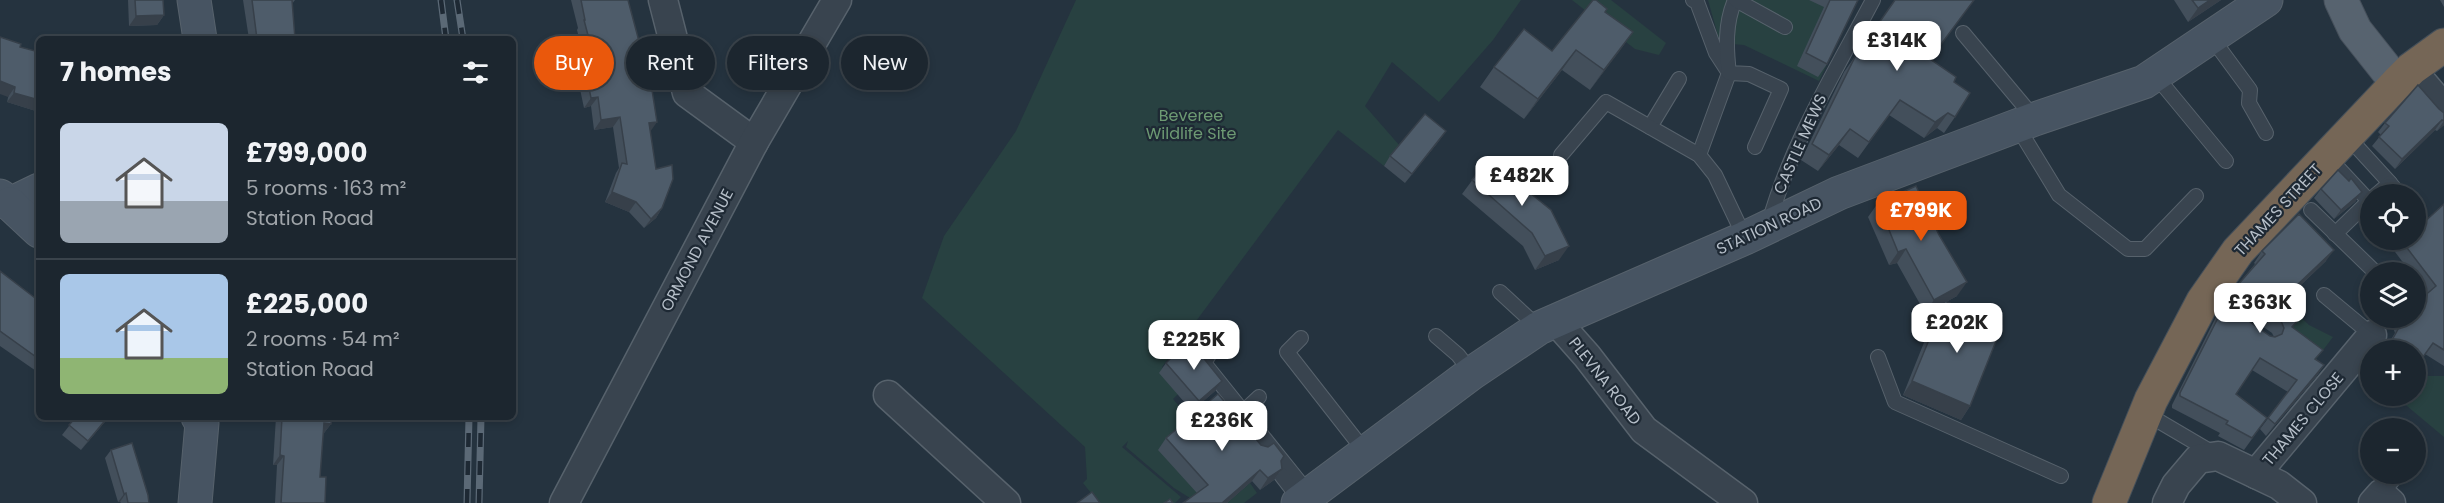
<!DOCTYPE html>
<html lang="en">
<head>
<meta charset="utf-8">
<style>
  :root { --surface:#1c262f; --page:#252e37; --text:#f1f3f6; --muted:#a0a5aa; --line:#3a434b; --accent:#ea580c }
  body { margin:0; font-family:Poppins,sans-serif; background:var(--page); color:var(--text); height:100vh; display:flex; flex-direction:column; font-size:22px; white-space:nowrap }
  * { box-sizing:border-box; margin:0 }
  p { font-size:20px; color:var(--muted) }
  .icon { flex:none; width:33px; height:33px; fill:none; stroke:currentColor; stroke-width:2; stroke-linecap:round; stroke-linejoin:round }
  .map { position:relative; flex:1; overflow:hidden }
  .sheet { position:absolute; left:36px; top:36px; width:480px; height:384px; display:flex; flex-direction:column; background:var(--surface); border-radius:9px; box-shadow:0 3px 9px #0003,0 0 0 2px var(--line) }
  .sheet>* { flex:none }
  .top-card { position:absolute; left:534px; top:36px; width:570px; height:54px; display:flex; gap:12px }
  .tools { position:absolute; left:2360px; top:184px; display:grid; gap:12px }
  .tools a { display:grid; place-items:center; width:66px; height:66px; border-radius:50%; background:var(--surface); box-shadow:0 3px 9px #0003,0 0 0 2px var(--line); font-size:30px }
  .price { position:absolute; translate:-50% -51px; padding:0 14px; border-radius:12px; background:#fff; color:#222; font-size:20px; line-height:39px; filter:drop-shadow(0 2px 3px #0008) }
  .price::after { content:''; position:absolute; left:50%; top:36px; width:18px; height:14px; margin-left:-9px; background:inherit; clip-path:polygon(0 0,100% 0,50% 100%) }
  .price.on { background:var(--accent); color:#fff }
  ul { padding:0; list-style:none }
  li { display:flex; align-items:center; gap:18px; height:150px; padding:0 24px }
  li+li { border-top:2px solid var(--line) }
  li span { display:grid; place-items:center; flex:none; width:168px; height:120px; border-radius:9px; color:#555 }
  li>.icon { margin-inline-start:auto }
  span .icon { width:72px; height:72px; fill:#fffc; stroke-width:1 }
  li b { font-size:26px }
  h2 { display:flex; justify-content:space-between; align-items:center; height:72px; padding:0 24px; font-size:26px }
  .pill { padding:0 21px; border-radius:27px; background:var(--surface); box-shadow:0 3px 9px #0003,0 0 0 2px var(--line); font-size:21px; line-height:54px }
  .pill.on { background:var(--accent); color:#fff }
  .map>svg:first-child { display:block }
  .green { fill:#284141 }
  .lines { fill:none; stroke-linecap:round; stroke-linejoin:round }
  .lane-casing { stroke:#57626c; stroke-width:16 }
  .street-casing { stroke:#57626c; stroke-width:31 }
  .secondary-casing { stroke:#57626c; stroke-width:35 }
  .primary-casing { stroke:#46505b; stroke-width:35 }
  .highway-casing { stroke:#444f59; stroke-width:35 }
  .lane { stroke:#39444f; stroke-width:14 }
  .street { stroke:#39444f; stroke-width:28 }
  .secondary { stroke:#475462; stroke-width:33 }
  .primary { stroke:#57636f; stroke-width:33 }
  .highway { stroke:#756656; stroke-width:33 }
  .rail-casing { stroke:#5b6976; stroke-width:7 }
  .rail { stroke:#1e2934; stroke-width:4.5; stroke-dasharray:14; stroke-linecap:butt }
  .wall { fill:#434f5b }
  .shaded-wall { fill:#37404a }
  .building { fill:#4e5c6a; stroke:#37404a; stroke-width:1.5 }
  .labels { text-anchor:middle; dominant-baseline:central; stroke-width:4.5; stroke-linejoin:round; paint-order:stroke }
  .park-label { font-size:16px; fill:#6d9a73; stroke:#1e2934 }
  .street-label { font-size:16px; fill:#b6bfc9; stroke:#1e2934 }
</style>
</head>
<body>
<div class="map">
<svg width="2444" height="503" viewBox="0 0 2444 503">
  <rect width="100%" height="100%" fill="#25333f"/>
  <g class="green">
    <polygon points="1076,0 1521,0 1493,40 1439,102 1392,62 1365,106 1400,146 1384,166 1338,130 1162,367 1182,390 1173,399 1192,421 1222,503 1198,503 1174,488 1126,447 1128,441 1122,447 1181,497 1175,503 1099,503 1083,483 1087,479 1085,447 922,298 944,236 1016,131"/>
    <polygon points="1572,0 1611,0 1666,43 1659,55 1635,49"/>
    <polygon points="1708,0 1858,0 1819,81 1744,45 1720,43"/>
    <polygon points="2275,293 2309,325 2333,337 2314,362 2271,307"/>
    <polygon points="2415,376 2444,376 2444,437 2395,396 2415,396"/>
    <polygon points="1250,483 1257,493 1244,503 1227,503"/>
  </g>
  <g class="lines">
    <g class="lane-casing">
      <g id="lane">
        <polyline points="1693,0 1697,2 1716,53 1729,73 1699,155"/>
        <path d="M 1735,0 C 1725,23 1726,48 1729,73 L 1749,74 L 1781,89 L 1755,147"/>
        <polyline points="1736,0 1785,27"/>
        <polyline points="1963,33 2035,119"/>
        <polyline points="2211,37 2250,90 2249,103 2266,133"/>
        <polyline points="2155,75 2226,161"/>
        <polyline points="2017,126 2059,195 2128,249 2145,249 2196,196"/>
        <polyline points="1650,127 1679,79"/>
        <polyline points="2347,136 2390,183"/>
        <polyline points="1561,155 1606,102 1699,155 1715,175 1745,238"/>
        <polyline points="2328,157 2369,201"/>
        <polyline points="2376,195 2390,183 2400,195"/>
        <polyline points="2311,210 2376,273"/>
        <path d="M 1769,223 C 1791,143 1835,72 1873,0"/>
        <polyline points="2335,234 2370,200"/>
        <polyline points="1500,292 1539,328"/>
        <polyline points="2324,295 2372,335"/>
        <polyline points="1436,336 1458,355 1472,373"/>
        <polyline points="1301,338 1287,352 1366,453"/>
        <polyline points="1212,350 1204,363 1309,494"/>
        <polyline points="1878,357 1895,402 2061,476"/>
        <polyline points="1243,412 1259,397"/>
        <polyline points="2145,413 2213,453"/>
        <polyline points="2415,455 2418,451"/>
        <polyline points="1281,475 1301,501"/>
        <polyline points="2381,494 2398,474"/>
      </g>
    </g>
    <g class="street-casing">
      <g id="street">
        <polyline points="663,0 687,93 754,142"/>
        <polyline points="2411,69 2444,108"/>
        <polyline points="1556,321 1587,356 1644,430 1743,503"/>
        <polyline points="888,395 1006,503"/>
        <polyline points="2256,474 2372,335"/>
        <polyline points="564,503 754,142 837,0"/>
        <polyline points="2167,503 2176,485 2198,459 2218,456 2279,485 2302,503"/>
        <polyline points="2373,503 2381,494 2391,503"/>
      </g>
    </g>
    <g class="secondary-casing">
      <g id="secondary">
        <polyline points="194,0 200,39"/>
        <polyline points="0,196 10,204 39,190"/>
        <polyline points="10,204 39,231"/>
        <polyline points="195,503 202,423 198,417"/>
        <polyline points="1298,503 1472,373 1539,328 1745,238 1839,193 2035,119 2144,82 2266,0"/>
      </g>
    </g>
    <g class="primary-casing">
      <polyline id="primary" points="2341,0 2355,30 2397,83"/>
    </g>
    <g class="highway-casing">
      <polyline id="highway" points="2109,503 2151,400 2203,301 2238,251 2397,83 2411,69 2444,45"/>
    </g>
    <use href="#lane" class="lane"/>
    <use href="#street" class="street"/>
    <use href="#secondary" class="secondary"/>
    <use href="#primary" class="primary"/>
    <use href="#highway" class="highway"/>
    <g class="rail-casing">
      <g id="rail">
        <polyline points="441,0 446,39"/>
        <polyline points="457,0 463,39"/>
        <polyline points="467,503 469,417"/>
        <polyline points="479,503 481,417"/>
      </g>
    </g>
    <use href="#rail" class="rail"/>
  </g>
  <g class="wall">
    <polygon points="128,0 163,0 164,15 157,25 129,26"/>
    <polygon points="243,0 295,0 292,4 295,39 249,39"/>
    <polygon points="571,0 628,0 662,208 656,218 644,228 629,212 605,202 616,173 619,168 613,127 594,130 591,106 584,108 577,75 584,65 586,65 577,30 578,28"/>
    <polygon points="1809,0 1858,0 1827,64 1818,77 1797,66 1824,7"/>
    <polygon points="1895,0 1931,59 1954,82 1955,117 1944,133 1937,128 1924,138 1889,115 1858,158 1839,145 1818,171 1801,160 1844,72"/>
    <polygon points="2174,0 2221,0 2188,22"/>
    <polygon points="2440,0 2444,0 2444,7"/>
    <polygon points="1605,12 1633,32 1590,90 1562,70 1524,119 1480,87 1494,67 1552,51"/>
    <polygon points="20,47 39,52 39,112 7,102"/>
    <polygon points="2439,109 2444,113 2444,125 2437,131 2435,130 2395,169 2372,146 2381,135 2378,132 2385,123"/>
    <polygon points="1439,141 1405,183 1384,166 1390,156"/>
    <polygon points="1488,159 1559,260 1535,270 1523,246 1462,194"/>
    <polygon points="2349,181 2362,192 2355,202 2334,219 2314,198 2321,189"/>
    <polygon points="1878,203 1957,296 1946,302 1970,406 1961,420 1903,395 1935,315 1943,303 1925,313 1897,263 1889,265 1868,217"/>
    <polygon points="2444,204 2444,366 2425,354 2416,368 2415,351 2384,351 2395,333 2393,328 2400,318 2427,294 2415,278 2415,273 2411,273 2386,240 2415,240 2420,226"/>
    <polygon points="2262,251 2326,261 2280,305 2293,328 2316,359 2324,365 2316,377 2266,436 2260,429 2288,392 2252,370 2236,394 2267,418 2244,450 2218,436 2220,433 2172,408 2172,405 2218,313 2226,302 2250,322 2270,336 2274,337 2272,333 2255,321 2249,310 2228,298 2236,287 2255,264 2254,263"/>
    <polygon points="0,271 39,301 39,373 0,346"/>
    <polygon points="1166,363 1222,381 1215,391 1192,411 1159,373"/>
    <polygon points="76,417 109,417 81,450 62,435"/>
    <polygon points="276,417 332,417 331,424 324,433 323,433 320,477 325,503 275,503 277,465 273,465"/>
    <polygon points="1166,438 1261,445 1281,461 1282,469 1274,480 1260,490 1252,481 1227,503 1183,503 1197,493 1158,450"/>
    <polygon points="111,450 149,503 121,503 120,502 118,502 105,458"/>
  </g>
  <g class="shaded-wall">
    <polygon points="2210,0 2221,0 2188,22 2198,8"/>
    <polygon points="164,15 157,25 129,26 136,16"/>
    <polygon points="1633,32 1619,52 1590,90 1604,70"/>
    <polygon points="1576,50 1562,70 1524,119 1538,99"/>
    <polygon points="0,81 15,87 8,97 0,94"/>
    <polygon points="14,93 39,100 39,112 7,102"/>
    <polygon points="598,97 591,106 584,108 591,98"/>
    <polygon points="1948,113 1937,128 1924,138 1935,122"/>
    <polygon points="620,117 613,127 594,130 601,120"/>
    <polygon points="2442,120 2435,130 2395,169 2402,159"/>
    <polygon points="2444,121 2444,125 2437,131"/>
    <polygon points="657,122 650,132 649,123"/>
    <polygon points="1850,129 1839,145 1818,171 1829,155"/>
    <polygon points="1446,131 1439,141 1405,183 1412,174"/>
    <polygon points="612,192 636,202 629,212 605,202"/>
    <polygon points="2362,192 2355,202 2334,219 2341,210"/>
    <polygon points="662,208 656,218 644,228 651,219"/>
    <polygon points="1569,246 1559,260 1535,270 1545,256"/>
    <polygon points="1906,249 1897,263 1889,265 1898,252"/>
    <polygon points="2334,250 2326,261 2270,315 2278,303"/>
    <polygon points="1967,282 1957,296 1925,313 1934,300"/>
    <polygon points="2415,355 2423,357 2416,368 2415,368"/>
    <polygon points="2324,365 2316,377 2266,436 2275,424"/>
    <polygon points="1222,381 1215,391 1192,411 1199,401"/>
    <polygon points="1912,381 1970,406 1961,420 1903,395"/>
    <polygon points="108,417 109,417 81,450 88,441"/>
    <polygon points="324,423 331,424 324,433 317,433"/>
    <polygon points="280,455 284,456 277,465 273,465"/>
    <polygon points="1282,469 1274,480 1260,490 1268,478"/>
    <polygon points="1260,470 1252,481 1227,503 1222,503"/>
    <polygon points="126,493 120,502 118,502 124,494"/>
  </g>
  <g class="building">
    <polygon points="135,0 163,0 164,15 136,16"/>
    <polygon points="252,0 292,0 295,39 257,39"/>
    <polygon points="581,0 628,0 652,90 657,122 649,123 656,169 672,165 673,179 662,208 651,219 636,202 612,192 622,163 627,164 620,117 601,120 598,97 591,98 584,65 595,62 584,20 585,20"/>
    <polygon points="1593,0 1596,0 1607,9 1605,12 1633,32 1604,70 1576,50 1538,99 1494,67 1524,29 1552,51"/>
    <polygon points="1830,0 1858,0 1827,64 1806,53"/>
    <polygon points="1895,0 1974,0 1930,59 1956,77 1954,82 1970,93 1955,117 1948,113 1935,122 1900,100 1869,142 1850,129 1829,155 1812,144 1855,57"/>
    <polygon points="2192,0 2210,0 2198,8"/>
    <polygon points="0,37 21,44 20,47 39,52 39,100 14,93 15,87 0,81"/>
    <polygon points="2418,85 2439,109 2444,113 2444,121 2442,120 2402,159 2379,137 2389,126 2385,123"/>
    <polygon points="1425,114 1446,131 1412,174 1390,156"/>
    <polygon points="1488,159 1551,210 1569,246 1545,256 1532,233 1472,180"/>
    <polygon points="2338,170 2349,181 2351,178 2362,192 2341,210 2321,189"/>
    <polygon points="1916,186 1939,235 1967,282 1934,300 1906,249 1898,252 1878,203"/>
    <polygon points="2444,204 2444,350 2433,343 2423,357 2415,355 2415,351 2396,351 2398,348 2391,342 2402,322 2401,318 2415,318 2415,304 2436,286 2401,240 2415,240 2415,220 2420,226"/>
    <polygon points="2299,214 2334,250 2278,303 2299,319 2292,327 2323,350 2315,359 2324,365 2275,424 2268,418 2297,380 2260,358 2236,394 2267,418 2252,438 2226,424 2228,421 2180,396 2180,393 2226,302 2245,312 2250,322 2270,336 2275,337 2282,334 2284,328 2281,321 2263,309 2257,299 2236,287 2265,254 2262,251"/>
    <polygon points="0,271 39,301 39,359 0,331"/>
    <polygon points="1945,301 2002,326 1970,406 1912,381"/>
    <polygon points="1189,340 1222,381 1199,401 1166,363"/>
    <polygon points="1218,394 1261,445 1268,447 1274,443 1284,456 1281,461 1282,469 1268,478 1260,470 1222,503 1183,503 1208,485 1166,438"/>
    <polygon points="76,417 108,417 88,441 69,425"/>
    <polygon points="282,417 332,417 331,424 324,423 320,477 326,477 325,503 281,503 284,456 280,455"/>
    <polygon points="132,443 148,495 149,503 128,503 126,493 124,494 111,450"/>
    <polygon points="1092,492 1100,503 1077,503"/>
    <polygon points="1170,499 1173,503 1164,503"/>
  </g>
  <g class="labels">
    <g class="park-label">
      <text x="1191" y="115">Beveree<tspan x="1191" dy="18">Wildlife Site</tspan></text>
    </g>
    <g class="street-label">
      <text transform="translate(1800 144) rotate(-66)">CASTLE MEWS</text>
      <text transform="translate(2278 210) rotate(-47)">THAMES STREET</text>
      <text transform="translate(1769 226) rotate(-25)">STATION ROAD</text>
      <text transform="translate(697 250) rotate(-62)">ORMOND AVENUE</text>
      <text transform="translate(1605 381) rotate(52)">PLEVNA ROAD</text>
      <text transform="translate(2303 419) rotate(-50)">THAMES CLOSE</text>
    </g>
  </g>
</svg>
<div class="tools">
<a><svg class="icon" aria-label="locate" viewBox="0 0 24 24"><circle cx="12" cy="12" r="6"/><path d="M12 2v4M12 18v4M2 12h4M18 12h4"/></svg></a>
<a><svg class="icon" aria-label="layers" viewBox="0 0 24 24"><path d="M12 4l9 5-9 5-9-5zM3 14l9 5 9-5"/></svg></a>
<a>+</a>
<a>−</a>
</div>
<b class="price" style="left:1897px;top:72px">£314K</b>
<b class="price" style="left:1522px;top:207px">£482K</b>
<b class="price on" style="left:1921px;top:242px">£799K</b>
<b class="price" style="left:2260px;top:334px">£363K</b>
<b class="price" style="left:1957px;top:354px">£202K</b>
<b class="price" style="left:1194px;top:371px">£225K</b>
<b class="price" style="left:1222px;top:452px">£236K</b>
<div class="top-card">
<a class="pill on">Buy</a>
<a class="pill">Rent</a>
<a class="pill">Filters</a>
<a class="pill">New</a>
</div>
<section class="sheet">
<h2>7 homes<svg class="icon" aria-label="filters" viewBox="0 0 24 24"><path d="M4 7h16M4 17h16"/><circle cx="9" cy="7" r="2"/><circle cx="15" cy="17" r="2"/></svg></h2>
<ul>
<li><span style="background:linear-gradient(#c9d6e8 65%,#9aa5b1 0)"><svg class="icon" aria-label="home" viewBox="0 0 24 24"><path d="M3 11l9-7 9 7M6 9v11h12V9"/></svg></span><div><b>£799,000</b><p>5 rooms · 163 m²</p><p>Station Road</p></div></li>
<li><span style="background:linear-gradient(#a9c7e8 70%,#8fb573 0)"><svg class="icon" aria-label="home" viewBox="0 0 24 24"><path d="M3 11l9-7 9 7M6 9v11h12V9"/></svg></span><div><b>£225,000</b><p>2 rooms · 54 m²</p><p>Station Road</p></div></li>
</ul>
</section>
</div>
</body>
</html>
